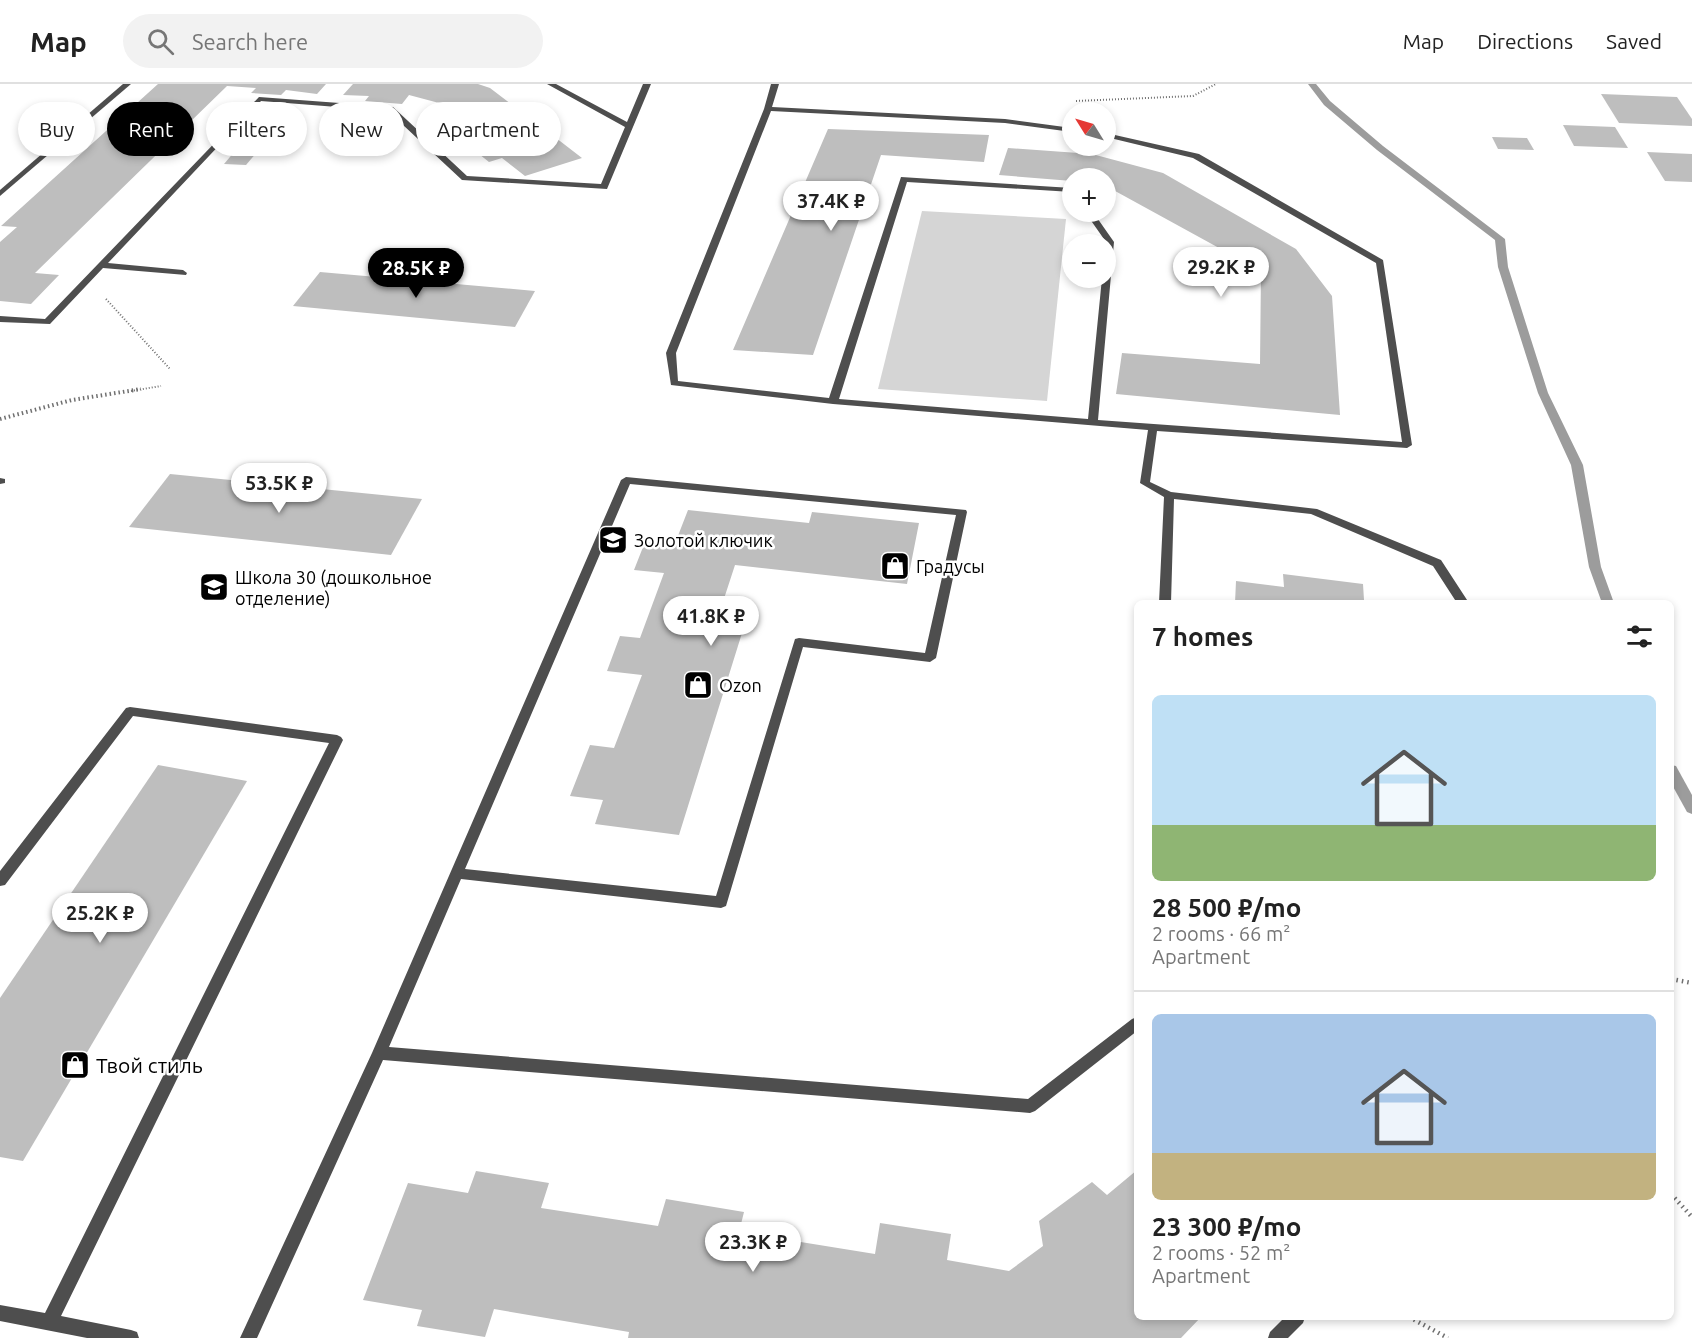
<!DOCTYPE html>
<html lang="en">
<head>
<meta charset="utf-8">
<style>
  :root { --surface:#fff; --page:#f2f2f2; --text:#222; --muted:#767676; --line:#e0e0e0; --accent:#000 }
  body { margin:0; font-family:Ubuntu,sans-serif; background:var(--page); color:var(--text); height:100vh; display:flex; flex-direction:column; font-size:22px; white-space:nowrap }
  * { box-sizing:border-box; margin:0 }
  p { font-size:20px; color:var(--muted) }
  .icon { flex:none; width:33px; height:33px; fill:none; stroke:currentColor; stroke-width:2; stroke-linecap:round; stroke-linejoin:round }
  .map { position:relative; flex:1; overflow:hidden }
  .side { position:absolute; left:1134px; top:516px; width:540px; height:720px; display:flex; flex-direction:column; background:var(--surface); border-radius:9px; box-shadow:0 3px 9px #0003 }
  .side>* { flex:none }
  .hud { position:absolute; left:18px; top:18px; width:570px; height:54px; display:flex; gap:12px }
  .needle { width:39px; rotate:307deg }
  .buttons { position:absolute; left:1062px; top:18px; display:grid; gap:12px }
  .buttons a { display:grid; place-items:center; width:54px; height:54px; border-radius:50%; background:var(--surface); box-shadow:0 3px 9px #0003; font-size:30px }
  .price { position:absolute; translate:-50% -51px; padding:0 14px; border-radius:21px; background:#fff; color:#222; font-size:20px; line-height:39px; filter:drop-shadow(0 2px 3px #0008) }
  .price::after { content:''; position:absolute; left:50%; top:36px; width:18px; height:14px; margin-left:-9px; background:inherit; clip-path:polygon(0 0,100% 0,50% 100%) }
  .price.selected { background:var(--accent); color:#fff }
  ul { padding:0; list-style:none }
  li { display:grid; align-content:center; gap:12px; height:318px; padding:0 18px }
  li+li { border-top:2px solid var(--line) }
  li span { display:grid; place-items:center; height:186px; border-radius:9px; color:#555 }
  li>.icon { margin-inline-start:auto }
  span .icon { width:108px; height:108px; fill:#fffc; stroke-width:1 }
  li b { font-size:26px }
  h2 { display:flex; justify-content:space-between; align-items:center; height:72px; padding:0 18px; font-size:26px }
  .pill { padding:0 21px; border-radius:27px; background:var(--surface); box-shadow:0 3px 9px #0003; font-size:21px; line-height:54px }
  .pill.selected { background:var(--accent); color:#fff }
  header { display:flex; align-items:center; gap:36px; box-sizing:border-box; height:84px; padding:0 30px; background:var(--surface); border-bottom:2px solid var(--line) }
  header strong { font-size:28px }
  nav { display:flex; gap:33px; margin-inline-start:auto; font-size:21px }
  .search { width:420px; height:54px; background:var(--page); display:flex; align-items:center; gap:15px; box-sizing:border-box; padding:0 21px; border-radius:33px; color:var(--muted); font-size:22px }
  .map>svg:first-child { display:block }
  .green { fill:#d5d5d5 }
  .lines { fill:none; stroke-linecap:round; stroke-linejoin:round }
  .stream { fill:#9c9c9c; fill-rule:evenodd }
  .building { fill:#bebebe }
  .path-far2 { stroke:#707070; stroke-width:2; stroke-dasharray:1 2; stroke-linecap:butt }
  .path-far1 { stroke:#707070; stroke-width:4; stroke-dasharray:1.5 3; stroke-linecap:butt }
  .path { stroke:#707070; stroke-width:4.5; stroke-dasharray:1.5 4; stroke-linecap:butt }
  .lane { fill:#4e4e4e; fill-rule:evenodd }
  .labels { text-anchor:middle; dominant-baseline:central; stroke-width:5; stroke-linejoin:round; paint-order:stroke }
  .poi-label { font-size:18px; fill:#000; stroke:#fff; text-anchor:start }
  .near-poi-label { font-size:21px; fill:#000; stroke:#fff; text-anchor:start }
</style>
</head>
<body>
<header>
<strong>Map</strong>
<div class="search"><svg class="icon" aria-label="search" viewBox="0 0 24 24"><circle cx="10" cy="10" r="6"/><path d="M15 15l6 6"/></svg>Search here</div>
<nav><a>Map</a><a>Directions</a><a>Saved</a></nav>
</header>
<div class="map">
<svg width="1692" height="1254" viewBox="0 0 1692 1254">
  <rect width="100%" height="100%" fill="#fff"/>
  <polygon class="green" points="922,127 1066,135 1047,317 878,305"/>
  <g class="lines">
    <g class="stream">
      <polygon points="1308,0 1316,0 1330,17 1383,62 1505,155 1508,183 1548,309 1583,381 1601,483 1614,519 1602,519 1589,483 1571,381 1538,309 1498,183 1495,156 1377,66 1324,21"/>
      <polygon points="1671,681 1676,682 1692,711 1692,730 1687,728 1671,699"/>
    </g>
  </g>
  <g class="building">
    <polygon points="158,0 326,0 317,10 286,6 281,11 251,9 256,4 227,2 35,189 59,191 31,220 0,217 0,158 17,143 1,142"/>
    <polygon points="353,0 478,0 490,4 523,29 517,31 527,39 534,37 582,74 525,92 502,74 489,78 474,66 493,61 463,37 446,42 433,31 441,28 433,21 439,19 409,11 402,20 365,17 369,12 343,11"/>
    <polygon points="1601,10 1677,13 1692,35 1692,42 1619,39"/>
    <polygon points="1563,41 1615,43 1628,64 1574,62"/>
    <polygon points="828,45 989,51 984,78 881,71 813,271 733,266"/>
    <polygon points="1492,53 1527,54 1534,66 1498,65"/>
    <polygon points="1008,64 1092,70 1163,89 1296,165 1332,212 1340,331 1116,310 1122,269 1260,280 1261,187 1106,102 1106,94 1072,94 1072,97 999,91"/>
    <polygon points="235,67 257,68 246,81 224,80"/>
    <polygon points="1647,68 1692,70 1692,98 1665,97"/>
    <polygon points="320,188 535,207 515,243 293,222"/>
    <polygon points="170,390 422,415 391,471 129,443"/>
    <polygon points="688,426 809,439 812,428 919,439 907,500 735,481 719,530 747,533 679,751 595,740 603,716 570,712 590,661 614,664 642,591 607,587 620,552 640,554 664,489 634,486 645,458 674,462"/>
    <polygon points="1283,490 1363,500 1364,516 1376,519 1235,519 1236,497 1284,503"/>
    <polygon points="158,681 247,697 23,1077 0,1073 0,914"/>
    <polygon points="1137,1086 1137,1233 1201,1233 1181,1254 628,1254 629,1248 494,1225 485,1253 417,1242 422,1226 363,1216 408,1099 468,1109 476,1087 549,1099 541,1124 658,1142 666,1115 744,1128 739,1148 875,1170 880,1139 951,1150 947,1176 1009,1187 1043,1162 1039,1137 1092,1098 1107,1111"/>
  </g>
  <g class="lines">
    <g class="path-far2">
      <polyline points="1076,17 1193,12 1216,0"/>
      <polyline points="106,215 170,285"/>
      <polyline points="131,307 161,302"/>
    </g>
    <polyline class="path-far1" points="0,335 72,316 141,305"/>
    <g class="path">
      <polyline points="1671,895 1692,899"/>
      <polyline points="1671,1110 1692,1133"/>
      <polyline points="1409,1233 1448,1254"/>
    </g>
    <g class="lane">
      <polygon points="123,0 131,0 0,112 0,106"/>
      <polygon points="547,0 556,0 627,38 643,0 651,0 607,105 462,96 388,27 261,17 108,179 183,186 187,189 186,191 103,184 50,240 0,238 0,232 45,235 259,13 393,23 467,92 601,100 625,43"/>
      <polygon points="771,0 779,0 772,23 1005,35 1072,44 1072,48 1005,39 771,27 676,269 678,297 829,314 901,93 1072,104 1072,108 907,98 839,315 1088,335 1102,194 1106,194 1106,158 1085,128 1093,128 1114,158 1098,336 1402,358 1376,179 1193,74 1106,53 1106,49 1199,70 1383,176 1412,361 1407,364 1157,347 1150,398 1171,408 1317,425 1441,476 1469,519 1457,519 1433,482 1311,430 1174,415 1171,519 1159,519 1164,413 1140,399 1148,346 833,320 671,301 666,269 764,25"/>
      <path d="M 626,393 L 966,426 L 967,428 L 936,574 L 930,578 L 803,563 L 726,822 L 721,824 L 461,795 L 389,963 L 1028,1015 L 1132,935 L 1137,933 L 1137,947 L 1035,1027 L 1030,1029 L 383,976 L 257,1254 L 240,1254 L 372,969 L 621,396 ZM 630,400 L 956,431 L 925,569 L 799,554 L 795,555 L 716,812 L 465,785 Z"/>
      <polygon points="0,394 5,395 5,399 0,400"/>
      <polygon points="130,623 337,651 341,653 343,656 61,1232 131,1246 137,1248 139,1254 87,1254 0,1237 0,1221 45,1229 329,659 133,632 5,801 0,802 0,787 126,624"/>
      <polygon points="1285,1233 1305,1233 1303,1239 1288,1254 1268,1254 1270,1248"/>
    </g>
  </g>
  <defs>
    <g id="school-square" transform="scale(1.5)"><rect x="-9" y="-9" width="18" height="18" rx="4" fill="#000" stroke="#fff"/><path d="M0-5L7-2L0 1L-7-2ZM-4 1L0 2.5L4 1V4Q0 6-4 4Z" fill="#fff"/></g>
    <g id="shop-square" transform="scale(1.5)"><rect x="-9" y="-9" width="18" height="18" rx="4" fill="#000" stroke="#fff"/><path d="M-5-2.5h2.3a2.7 3.5 0 0 1 5.4 0H5L5.5 6h-11ZM-1.5-2.5h3a1.5 2.3 0 0 0-3 0Z" fill="#fff"/></g>
  </defs>
  <g fill-rule="evenodd">
    <use href="#school-square" x="613" y="456"/>
    <use href="#shop-square" x="895" y="482"/>
    <use href="#school-square" x="214" y="503"/>
    <use href="#shop-square" x="698" y="601"/>
    <use href="#shop-square" x="75" y="981"/>
  </g>
  <g class="labels">
    <g class="poi-label">
      <text x="634" y="456">Золотой ключик</text>
      <text x="916" y="482">Градусы</text>
      <text x="235" y="493">Школа 30 (дошкольное<tspan x="235" dy="21">отделение)</tspan></text>
      <text x="719" y="601">Ozon</text>
    </g>
    <g class="near-poi-label">
      <text x="96" y="981">Твой стиль</text>
    </g>
  </g>
</svg>
<div class="buttons">
<a><svg class="needle" viewBox="-14 -14 28 28"><path d="M0-13l5 13h-10z" fill="#e53935"/><path d="M0 13l5-13h-10z" fill="#767676"/></svg></a>
<a>+</a>
<a>−</a>
</div>
<b class="price" style="left:831px;top:148px">37.4K ₽</b>
<b class="price" style="left:1221px;top:214px">29.2K ₽</b>
<b class="price selected" style="left:416px;top:215px">28.5K ₽</b>
<b class="price" style="left:279px;top:430px">53.5K ₽</b>
<b class="price" style="left:711px;top:563px">41.8K ₽</b>
<b class="price" style="left:100px;top:860px">25.2K ₽</b>
<b class="price" style="left:753px;top:1189px">23.3K ₽</b>
<div class="hud">
<a class="pill">Buy</a>
<a class="pill selected">Rent</a>
<a class="pill">Filters</a>
<a class="pill">New</a>
<a class="pill">Apartment</a>
</div>
<section class="side">
<h2>7 homes<svg class="icon" aria-label="filters" viewBox="0 0 24 24"><path d="M4 7h16M4 17h16"/><circle cx="9" cy="7" r="2"/><circle cx="15" cy="17" r="2"/></svg></h2>
<ul>
<li><span style="background:linear-gradient(#bfe0f5 70%,#8fb573 0)"><svg class="icon" aria-label="home" viewBox="0 0 24 24"><path d="M3 11l9-7 9 7M6 9v11h12V9"/></svg></span><div><b>28 500 ₽/mo</b><p>2 rooms · 66 m²</p><p>Apartment</p></div></li>
<li><span style="background:linear-gradient(#a9c7e8 75%,#c2b280 0)"><svg class="icon" aria-label="home" viewBox="0 0 24 24"><path d="M3 11l9-7 9 7M6 9v11h12V9"/></svg></span><div><b>23 300 ₽/mo</b><p>2 rooms · 52 m²</p><p>Apartment</p></div></li>
</ul>
</section>
</div>
</body>
</html>
